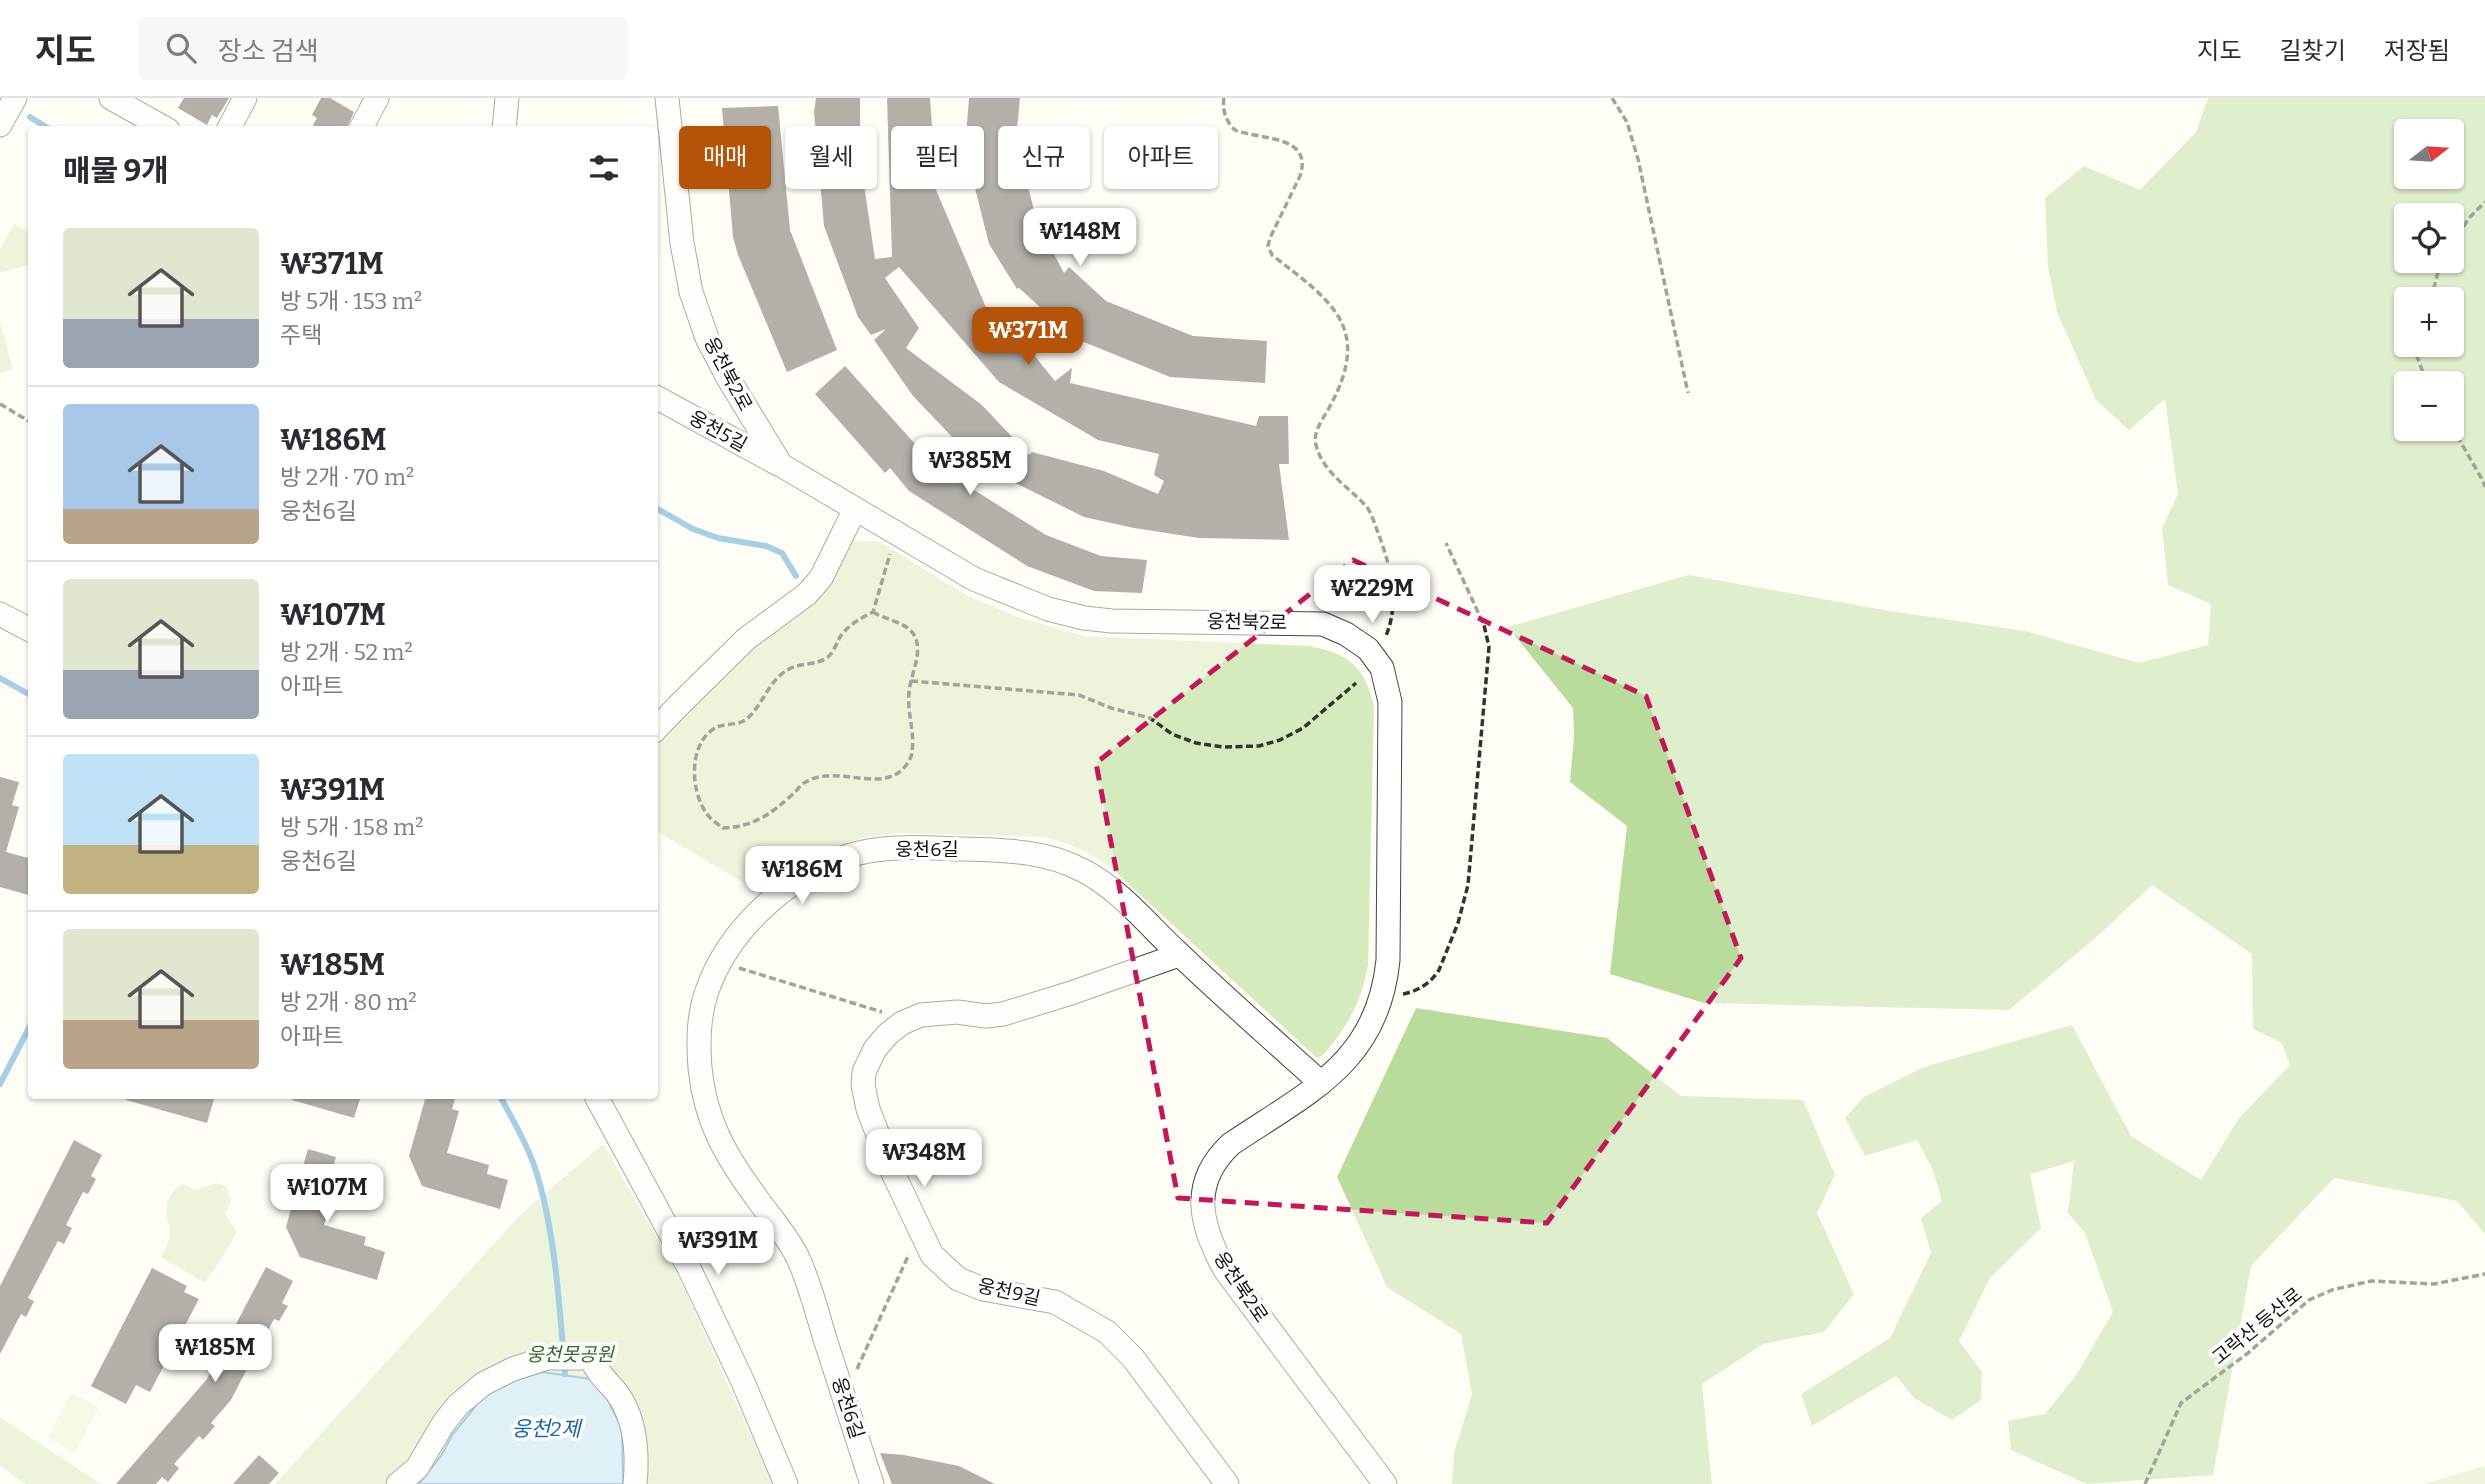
<!DOCTYPE html>
<html lang="ko">
<head>
<meta charset="utf-8">
<style>
  :root { --surface:#fff; --page:#f7f7f7; --text:#2b2b33; --muted:#7c7c81; --line:#e1e1e2; --accent:#b45309 }
  body { margin:0; font-family:Bitter,"Noto Sans KR",serif; background:var(--page); color:var(--text); height:100vh; display:flex; flex-direction:column; font-size:26px; white-space:nowrap }
  * { box-sizing:border-box; margin:0 }
  p { font-size:23px; color:var(--muted) }
  .icon { flex:none; width:38px; height:38px; fill:none; stroke:currentColor; stroke-width:2; stroke-linecap:round; stroke-linejoin:round }
  .map { position:relative; flex:1; overflow:hidden }
  .drawer { position:absolute; left:28px; top:28px; width:630px; height:973px; display:flex; flex-direction:column; background:var(--surface); border-radius:7px; box-shadow:0 2px 5px #0004 }
  .drawer>* { flex:none }
  .hud { position:absolute; left:679px; top:28px; width:665px; height:63px; display:flex; gap:14px }
  .needle { width:46px; rotate:73deg }
  .controls { position:absolute; left:2394px; top:21px; display:grid; gap:14px }
  .controls a { display:grid; place-items:center; width:70px; height:70px; border-radius:7px; background:var(--surface); box-shadow:0 2px 5px #0004; font-size:35px }
  .price { position:absolute; translate:-50% -60px; padding:0 16px; border-radius:14px; background:#fff; color:#222; font-size:23px; line-height:46px; filter:drop-shadow(0 2px 4px #0008) }
  .price::after { content:''; position:absolute; left:50%; top:42px; width:21px; height:16px; margin-left:-10px; background:inherit; clip-path:polygon(0 0,100% 0,50% 100%) }
  .price.active { background:var(--accent); color:#fff }
  ul { padding:0; list-style:none }
  li { display:flex; align-items:center; gap:21px; height:175px; padding:0 35px }
  li+li { border-top:2px solid var(--line) }
  li span { display:grid; place-items:center; flex:none; width:196px; height:140px; border-radius:7px; color:#555 }
  li>.icon { margin-inline-start:auto }
  span .icon { width:84px; height:84px; fill:#fffc; stroke-width:1 }
  li b { font-size:30px }
  h2 { display:flex; justify-content:space-between; align-items:center; height:84px; padding:0 35px; font-size:30px }
  .pill { padding:0 24px; border-radius:7px; background:var(--surface); box-shadow:0 2px 5px #0004; font-size:24px; line-height:63px }
  .pill.active { background:var(--accent); color:#fff }
  header { display:flex; align-items:center; gap:42px; box-sizing:border-box; height:98px; padding:0 35px; background:var(--surface); border-bottom:2px solid var(--line) }
  header strong { font-size:33px }
  nav { display:flex; gap:38px; margin-inline-start:auto; font-size:24px }
  .search { width:490px; height:63px; background:var(--page); display:flex; align-items:center; gap:18px; box-sizing:border-box; padding:0 24px; border-radius:7px; color:var(--muted); font-size:26px }
  .map>svg:first-child { display:block }
  .green { fill:#d5ebbd }
  .forest { fill:#b9dc9c; fill-rule:evenodd }
  .pitch { fill:#e6f2cf }
  .water { fill:#b9e0f7; stroke:#3f96cf; stroke-width:2 }
  .lines { fill:none; stroke-linecap:round; stroke-linejoin:round }
  .stream { stroke:#3f96cf; stroke-width:6 }
  .building { fill:#5a524d; fill-rule:evenodd }
  .street-casing { stroke:#444; stroke-width:25 }
  .path { stroke:#333; stroke-width:3.5; stroke-dasharray:7 3.5; stroke-linecap:butt }
  .street { stroke:#fff; stroke-width:23 }
  .marked { fill:none; stroke:#c2185b; stroke-width:5; stroke-dasharray:14 9; stroke-linejoin:round }
  .labels { text-anchor:middle; dominant-baseline:central; stroke-width:7; stroke-linejoin:round; paint-order:stroke }
  .street-label { font-size:19px; fill:#111; stroke:#fff }
  .park-label { font-size:19px; font-style:italic; fill:#2f6b1f; stroke:#fff }
  .water-label { font-size:21px; font-style:italic; fill:#1768a6; stroke:#fff }
</style>
</head>
<body>
<header>
<strong>지도</strong>
<div class="search"><svg class="icon" aria-label="search" viewBox="0 0 24 24"><circle cx="10" cy="10" r="6"/><path d="M15 15l6 6"/></svg>장소 검색</div>
<nav><a>지도</a><a>길찾기</a><a>저장됨</a></nav>
</header>
<div class="map">
<svg width="2485" height="1386" viewBox="0 0 2485 1386">
  <rect width="100%" height="100%" fill="#fffdf5"/>
  <g class="green">
    <polygon points="14,126 31,135 31,166 0,175 0,151"/>
    <polygon points="0,224 13,271 0,275"/>
    <path d="M 878,443 L 968,498 L 1017,519 L 1084,538 L 1308,548 C 1347,554 1366,569 1374,609 L 1368,867 C 1361,905 1348,928 1323,957 L 1317,960 L 1111,770 C 1090,755 1068,744 1043,739 L 899,735 L 866,739 L 804,762 L 761,795 L 655,732 L 654,645 L 658,640 L 847,444 Z"/>
    <polygon points="603,1046 678,1177 773,1386 275,1386 521,1116"/>
    <path d="M 217,1085 L 227,1089 L 231,1104 L 225,1116 L 237,1134 C 231,1145 213,1177 204,1184 L 160,1159 C 166,1151 170,1143 170,1132 C 170,1127 168,1126 167,1121 C 164,1107 170,1093 183,1086 L 195,1092 Z"/>
    <polygon points="0,1319 101,1386 26,1386 0,1368"/>
    <polygon points="2485,1368 2485,1386 2423,1386"/>
  </g>
  <g class="forest">
    <path d="M 2208,0 L 2485,0 L 2485,1136 L 2457,1103 L 2334,1080 L 2251,1168 L 2213,1377 L 2087,1386 L 2011,1352 L 2008,1323 L 2045,1316 L 2077,1276 L 2113,1214 L 2085,1135 L 2068,1115 L 2074,1063 L 2030,1076 L 2041,1130 L 1990,1180 L 1959,1243 L 1982,1274 L 1981,1302 L 1952,1322 L 1914,1300 L 1896,1278 L 1812,1328 L 1801,1296 L 1890,1240 L 1931,1155 L 1921,1120 L 1942,1103 L 1933,1072 L 1917,1042 L 1865,1058 L 1845,1020 L 1864,999 L 1924,969 L 2072,927 L 2131,1038 L 2201,1082 L 2239,1020 L 2290,967 L 2282,945 L 2253,931 L 2252,856 L 2152,787 L 2100,836 L 2009,912 L 1704,905 L 1610,876 L 1627,728 L 1570,684 L 1574,638 L 1573,610 L 1508,529 L 1688,477 L 1890,513 L 2025,533 L 2139,565 L 2208,547 L 2211,506 L 2168,487 L 2162,430 L 2178,396 L 2165,301 L 2129,332 L 2096,302 L 2057,214 L 2048,169 L 2045,100 L 2084,68 L 2140,92 L 2196,34 ZM 2406,33 L 2452,33 L 2452,79 L 2406,79 ZM 2406,117 L 2452,117 L 2452,163 L 2406,163 ZM 2406,201 L 2452,201 L 2452,247 L 2406,247 ZM 2406,285 L 2452,285 L 2452,331 L 2406,331 Z"/>
    <polygon points="1416,910 1607,940 1681,998 1803,1002 1835,1077 1817,1115 1854,1196 1824,1234 1763,1246 1702,1286 1712,1386 1452,1386 1454,1355 1472,1296 1461,1236 1387,1189 1337,1079"/>
  </g>
  <polygon class="pitch" points="71,1295 99,1309 75,1355 48,1340"/>
  <polygon class="water" points="542,1274 590,1281 607,1300 622,1331 623,1386 419,1386 441,1358 453,1336 479,1304 501,1287"/>
  <g class="lines">
    <g class="stream">
      <polyline points="30,19 51,32"/>
      <polyline points="654,409 693,431 718,440 766,448 782,455 796,478"/>
      <polyline points="0,580 32,598"/>
      <polyline points="0,986 32,924"/>
      <path d="M 500,998 C 512,1021 527,1045 535,1070 C 555,1130 560,1213 565,1276"/>
    </g>
  </g>
  <g class="building">
    <polygon points="184,0 229,0 217,20 212,17 207,27 178,10"/>
    <polygon points="321,0 330,0 354,14 346,32 322,32 313,27 317,20 312,17"/>
    <path d="M 816,0 L 860,0 L 860,73 L 862,73 L 875,161 L 892,159 L 887,0 L 930,0 L 935,70 L 928,73 L 999,240 L 1016,235 L 1055,283 L 1072,270 L 1070,285 L 1256,328 L 1259,318 L 1288,318 L 1289,366 L 1279,366 L 1289,442 L 1199,440 L 1134,430 L 1084,419 L 993,374 L 955,345 L 956,343 L 913,298 L 874,242 L 886,231 L 871,237 L 858,219 L 824,128 L 814,14 ZM 899,169 L 999,284 L 1098,342 L 1159,356 L 1154,377 L 1164,383 L 1158,396 L 1104,373 L 1032,354 L 1029,357 L 982,307 L 906,250 L 919,230 L 885,180 Z"/>
    <polygon points="969,0 1020,0 1016,41 1037,124 1064,175 1069,169 1106,203 1193,238 1267,243 1265,285 1170,279 1074,240 1019,190 1017,191 989,146 965,50"/>
    <polygon points="778,8 790,132 837,252 787,274 738,157 733,139 722,10"/>
    <polygon points="845,268 934,367 1046,437 1101,458 1147,462 1142,495 1094,493 1027,468 909,393 890,370 885,375 815,296"/>
    <polygon points="0,679 19,684 12,707 19,709 6,754 32,761 32,798 0,789"/>
    <polygon points="127,998 215,998 207,1025 126,1002"/>
    <polygon points="293,998 361,998 354,1020 292,1002"/>
    <polygon points="426,998 456,998 452,1011 459,1013 447,1055 489,1067 487,1076 508,1082 500,1111 422,1088 409,1058"/>
    <polygon points="74,1042 102,1057 91,1078 96,1081 88,1096 83,1094 66,1127 72,1130 64,1146 58,1143 28,1200 34,1203 26,1219 21,1216 0,1256 0,1188"/>
    <polygon points="308,1051 336,1059 329,1083 336,1085 324,1127 366,1139 364,1147 385,1154 377,1182 300,1159 286,1129"/>
    <polygon points="266,1169 293,1183 282,1205 288,1208 279,1223 274,1221 257,1253 263,1257 254,1272 248,1269 231,1302 211,1325 215,1328 203,1342 199,1338 174,1366 179,1370 168,1384 162,1379 156,1386 116,1386 207,1281"/>
    <polygon points="152,1170 187,1188 184,1194 199,1201 150,1294 136,1287 126,1306 91,1288"/>
    <polygon points="880,1355 904,1357 959,1368 995,1386 892,1386"/>
    <polygon points="259,1357 279,1375 269,1386 233,1386"/>
  </g>
  <g class="lines">
    <g class="street-casing">
      <g id="street">
        <polyline points="111,0 168,32"/>
        <path d="M 667,0 L 682,145 L 691,194 L 707,240 L 728,280 L 781,367 L 974,481 L 1048,511 L 1084,520 L 1112,523 L 1323,526 L 1346,536 L 1368,551 L 1382,570 L 1390,604 L 1388,862 C 1378,965 1308,994 1231,1046 C 1189,1085 1200,1127 1225,1172 L 1385,1386"/>
        <polyline points="0,27 15,0"/>
        <polyline points="228,32 245,0"/>
        <polyline points="360,32 377,0"/>
        <polyline points="504,32 507,0"/>
        <polyline points="654,298 778,366"/>
        <polyline points="0,516 32,533"/>
        <polyline points="654,633 678,608 746,541 807,496 821,480 855,411"/>
        <polyline points="1179,857 1071,895 1003,916 986,918 957,914 921,917 902,925 888,936 875,951 864,974 863,987 868,1011 892,1073 932,1157 958,1181 983,1191 1055,1204 1107,1234 1133,1260 1227,1386"/>
        <polyline points="596,998 689,1170 743,1284 786,1386"/>
        <path d="M 398,1386 L 417,1370 L 443,1326 L 458,1307 L 483,1286 L 513,1271 L 547,1260 L 591,1260 C 597,1275 607,1283 617,1295 C 636,1321 638,1355 635,1386"/>
        <path d="M 872,1386 C 857,1339 841,1291 826,1244 C 817,1215 810,1185 797,1158 C 786,1136 769,1118 756,1099 C 725,1057 705,1022 700,970 C 698,944 698,918 707,893 C 728,832 787,778 848,758 C 885,746 926,750 964,751 C 1006,752 1047,753 1084,773 C 1120,792 1148,827 1177,854 C 1224,899 1273,942 1321,985"/>
      </g>
    </g>
    <g class="path">
      <path d="M 1224,0 C 1222,12 1226,24 1235,32 C 1258,42 1314,36 1300,78 L 1270,140 L 1268,148 L 1272,157 C 1331,203 1373,229 1330,308 C 1324,320 1312,334 1316,347 C 1323,375 1348,388 1366,408 C 1371,414 1374,424 1377,432 C 1390,466 1401,505 1385,540"/>
      <polyline points="1612,0 1627,24 1638,61 1688,295"/>
      <polyline points="2452,146 2469,120 2485,104"/>
      <polyline points="2431,201 2441,163"/>
      <polyline points="2419,247 2416,256 2427,285"/>
      <polyline points="0,306 32,325"/>
      <polyline points="2452,329 2483,383 2485,389"/>
      <path d="M 873,514 C 885,522 907,524 914,537 C 924,554 910,577 909,595 C 907,615 915,634 912,654 C 912,660 904,672 898,675 C 872,692 834,666 804,685 C 800,687 797,693 793,696 C 771,716 753,729 723,730 C 718,726 711,722 707,716 C 690,693 688,646 715,630 C 725,624 740,629 749,619 C 764,604 769,582 789,571 C 802,564 818,568 829,558 C 834,553 837,545 840,539 C 848,527 861,520 873,514 L 890,456"/>
      <polyline points="911,583 1079,597 1111,610 1150,620 1172,636 1196,645 1224,649 1259,648 1280,642 1303,630 1356,585"/>
      <polyline points="739,870 882,914"/>
      <path d="M 1403,896 C 1418,893 1431,885 1439,872 L 1458,825 L 1468,787 L 1489,549 L 1484,527 L 1446,445"/>
      <polyline points="857,1271 909,1156"/>
      <polyline points="2145,1386 2181,1305 2248,1255 2309,1202 2332,1192 2371,1183 2434,1186 2485,1176"/>
    </g>
    <use href="#street" class="street"/>
  </g>
  <path d="M0 0H2485V1386H0ZM 1353,462 L 1646,598 L 1741,860 L 1547,1125 L 1178,1100 L 1096,665 Z" fill="#fffdf5" fill-opacity=".55" fill-rule="evenodd"/>
  <path class="marked" d="M 1353,462 L 1646,598 L 1741,860 L 1547,1125 L 1178,1100 L 1096,665 Z"/>
  <g class="labels">
    <g class="street-label">
      <text transform="translate(728 276) rotate(62)">웅천북2로</text>
      <text transform="translate(718 333) rotate(29)">웅천5길</text>
      <text transform="translate(1247 524) rotate(1)">웅천북2로</text>
      <text x="927" y="751">웅천6길</text>
      <text transform="translate(1241 1189) rotate(56)">웅천북2로</text>
      <text transform="translate(1009 1194) rotate(13)">웅천9길</text>
      <text transform="translate(2257 1228) rotate(-39)">고락산 등산로</text>
      <text transform="translate(848 1310) rotate(72)">웅천6길</text>
    </g>
    <g class="park-label">
      <text x="570" y="1256">웅천못공원</text>
    </g>
    <g class="water-label">
      <text x="546" y="1331">웅천2제</text>
    </g>
  </g>
</svg>
<div class="controls">
<a><svg class="needle" viewBox="-14 -14 28 28"><path d="M0-13l5 13h-10z" fill="#e53935"/><path d="M0 13l5-13h-10z" fill="#7c7c81"/></svg></a>
<a><svg class="icon" aria-label="locate" viewBox="0 0 24 24"><circle cx="12" cy="12" r="6"/><path d="M12 2v4M12 18v4M2 12h4M18 12h4"/></svg></a>
<a>+</a>
<a>−</a>
</div>
<b class="price" style="left:1080px;top:170px">₩148M</b>
<b class="price active" style="left:1028px;top:269px">₩371M</b>
<b class="price" style="left:970px;top:399px">₩385M</b>
<b class="price" style="left:1372px;top:527px">₩229M</b>
<b class="price" style="left:802px;top:808px">₩186M</b>
<b class="price" style="left:924px;top:1091px">₩348M</b>
<b class="price" style="left:327px;top:1126px">₩107M</b>
<b class="price" style="left:718px;top:1179px">₩391M</b>
<b class="price" style="left:215px;top:1286px">₩185M</b>
<div class="hud">
<a class="pill active">매매</a>
<a class="pill">월세</a>
<a class="pill">필터</a>
<a class="pill">신규</a>
<a class="pill">아파트</a>
</div>
<section class="drawer">
<h2>매물 9개<svg class="icon" aria-label="filters" viewBox="0 0 24 24"><path d="M4 7h16M4 17h16"/><circle cx="9" cy="7" r="2"/><circle cx="15" cy="17" r="2"/></svg></h2>
<ul>
<li><span style="background:linear-gradient(#dfe7d0 65%,#9aa5b1 0)"><svg class="icon" aria-label="home" viewBox="0 0 24 24"><path d="M3 11l9-7 9 7M6 9v11h12V9"/></svg></span><div><b>₩371M</b><p>방 5개 · 153 m²</p><p>주택</p></div></li>
<li><span style="background:linear-gradient(#a9c7e8 75%,#b9a48a 0)"><svg class="icon" aria-label="home" viewBox="0 0 24 24"><path d="M3 11l9-7 9 7M6 9v11h12V9"/></svg></span><div><b>₩186M</b><p>방 2개 · 70 m²</p><p>웅천6길</p></div></li>
<li><span style="background:linear-gradient(#dfe7d0 65%,#9aa5b1 0)"><svg class="icon" aria-label="home" viewBox="0 0 24 24"><path d="M3 11l9-7 9 7M6 9v11h12V9"/></svg></span><div><b>₩107M</b><p>방 2개 · 52 m²</p><p>아파트</p></div></li>
<li><span style="background:linear-gradient(#bfe0f5 65%,#c2b280 0)"><svg class="icon" aria-label="home" viewBox="0 0 24 24"><path d="M3 11l9-7 9 7M6 9v11h12V9"/></svg></span><div><b>₩391M</b><p>방 5개 · 158 m²</p><p>웅천6길</p></div></li>
<li><span style="background:linear-gradient(#dfe7d0 65%,#b9a48a 0)"><svg class="icon" aria-label="home" viewBox="0 0 24 24"><path d="M3 11l9-7 9 7M6 9v11h12V9"/></svg></span><div><b>₩185M</b><p>방 2개 · 80 m²</p><p>아파트</p></div></li>
</ul>
</section>
</div>
</body>
</html>
